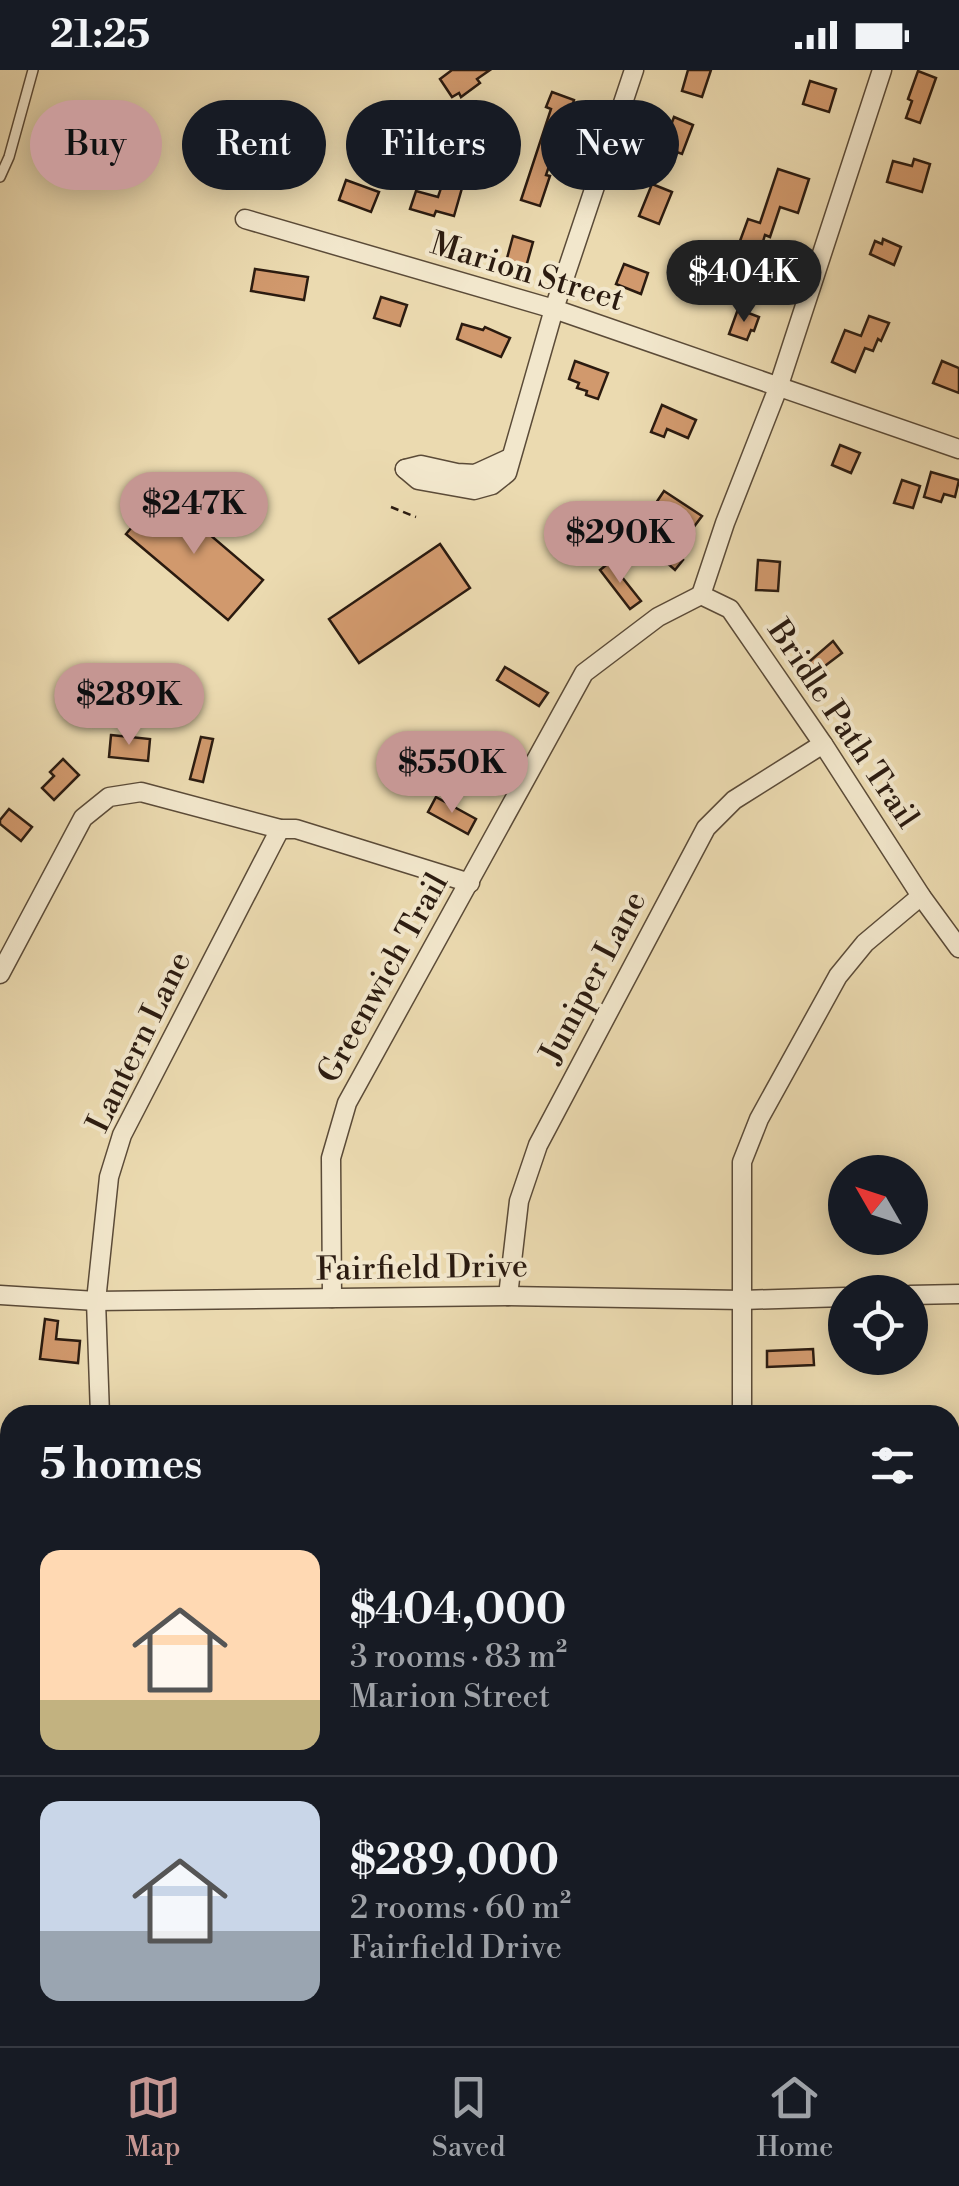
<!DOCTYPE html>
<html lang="en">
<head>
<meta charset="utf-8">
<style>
  :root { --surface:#171b24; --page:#242831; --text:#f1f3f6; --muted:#9ea1a6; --line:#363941; --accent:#c59692 }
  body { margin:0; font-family:"Libre Bodoni",serif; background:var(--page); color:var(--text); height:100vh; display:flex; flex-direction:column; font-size:38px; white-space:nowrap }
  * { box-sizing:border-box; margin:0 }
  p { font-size:32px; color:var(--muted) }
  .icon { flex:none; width:55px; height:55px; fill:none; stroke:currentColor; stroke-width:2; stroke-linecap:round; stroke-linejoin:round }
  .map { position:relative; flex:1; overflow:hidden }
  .drawer { position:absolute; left:0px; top:1335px; width:960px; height:642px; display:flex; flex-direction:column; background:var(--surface); border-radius:30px 30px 0 0; box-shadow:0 5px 25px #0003 }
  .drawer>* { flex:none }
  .banner { position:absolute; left:30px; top:30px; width:900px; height:90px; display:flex; gap:20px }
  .needle { width:65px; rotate:309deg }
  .tools { position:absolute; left:828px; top:1085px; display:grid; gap:20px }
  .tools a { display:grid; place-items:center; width:100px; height:100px; border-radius:50%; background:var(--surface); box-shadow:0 5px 25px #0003; font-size:50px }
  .price { position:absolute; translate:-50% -85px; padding:0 22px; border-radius:35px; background:var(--accent); color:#111; font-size:32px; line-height:65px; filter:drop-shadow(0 2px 5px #0008) }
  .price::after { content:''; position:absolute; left:50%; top:60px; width:30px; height:22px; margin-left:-15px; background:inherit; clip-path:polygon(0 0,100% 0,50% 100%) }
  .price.current { background:#222; color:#fff }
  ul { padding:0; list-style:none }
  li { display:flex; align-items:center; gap:30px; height:250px; padding:0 40px }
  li+li { border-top:2px solid var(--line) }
  li span { display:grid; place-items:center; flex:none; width:280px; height:200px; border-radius:20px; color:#555 }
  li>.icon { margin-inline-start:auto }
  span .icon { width:120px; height:120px; fill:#fffc; stroke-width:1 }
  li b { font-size:42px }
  h2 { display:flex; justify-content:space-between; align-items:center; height:120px; padding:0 40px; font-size:42px }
  .chip { padding:0 35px; border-radius:45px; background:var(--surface); box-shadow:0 5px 25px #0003; font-size:35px; line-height:90px }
  .chip.current { background:var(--accent); color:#111 }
  .status { display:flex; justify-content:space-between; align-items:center; height:70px; padding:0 50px; background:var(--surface); direction:ltr }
  .status svg { height:28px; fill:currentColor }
  .dock { display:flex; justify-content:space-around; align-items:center; height:140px; border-top:2px solid var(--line); background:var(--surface); font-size:28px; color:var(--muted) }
  .dock a { display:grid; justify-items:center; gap:5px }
  .dock .current { color:var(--accent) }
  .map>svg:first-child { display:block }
  .building { fill:#d1996d; stroke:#2b1b10; stroke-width:2.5 }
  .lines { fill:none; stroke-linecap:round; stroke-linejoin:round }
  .service-casing { stroke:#5b4b38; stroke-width:12 }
  .minor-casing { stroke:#5b4b38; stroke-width:21 }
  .path { stroke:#2b1b10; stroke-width:2.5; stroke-dasharray:8 5; stroke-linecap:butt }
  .service { stroke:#f2e7cc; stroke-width:9 }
  .minor { stroke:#f2e7cc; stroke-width:18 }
  .labels { text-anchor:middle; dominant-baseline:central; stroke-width:8; stroke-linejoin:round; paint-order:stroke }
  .street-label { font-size:32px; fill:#2b1b10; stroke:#f2e7cc }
</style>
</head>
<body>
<div class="status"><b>21:25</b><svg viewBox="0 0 49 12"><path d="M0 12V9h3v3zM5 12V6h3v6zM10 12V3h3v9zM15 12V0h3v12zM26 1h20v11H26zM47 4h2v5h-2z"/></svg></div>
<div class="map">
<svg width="959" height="1976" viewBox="0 0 959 1976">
  <rect width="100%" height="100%" fill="#ebdab0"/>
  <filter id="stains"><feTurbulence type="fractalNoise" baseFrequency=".002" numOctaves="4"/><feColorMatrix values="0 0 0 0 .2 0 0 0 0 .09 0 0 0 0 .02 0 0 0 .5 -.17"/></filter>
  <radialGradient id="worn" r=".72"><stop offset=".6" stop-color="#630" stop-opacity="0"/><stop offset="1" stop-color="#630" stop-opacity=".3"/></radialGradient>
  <g class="building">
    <polygon points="452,0 490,0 477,9 480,13 461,27 459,23 452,27 440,9"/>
    <polygon points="688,0 711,0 702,27 682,21"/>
    <polygon points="918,1 936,8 920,53 906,48 912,31 908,29"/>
    <polygon points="810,11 836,19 829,42 803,34"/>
    <polygon points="552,22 574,30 560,76 556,75 546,105 550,106 540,136 521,130 551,39 546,37"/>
    <polygon points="674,47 693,55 682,84 663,77"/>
    <polygon points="295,57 311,61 301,96 277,90 283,69 291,71"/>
    <polygon points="914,89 930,94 922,122 887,112 893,91 912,96"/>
    <polygon points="778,99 809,109 798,143 780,137 770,167 765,165 761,178 740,171 748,149 760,153"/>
    <polygon points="346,110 379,122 371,142 339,130"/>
    <polygon points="443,112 462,118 454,146 436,141 434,146 410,139 416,121 438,127"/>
    <polygon points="652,114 672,122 659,154 639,146"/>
    <polygon points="513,166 533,172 526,197 506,192"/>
    <polygon points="883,169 901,177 894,195 870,184 875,171 882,174"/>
    <polygon points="624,194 648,203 641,224 616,214"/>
    <polygon points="255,199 308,207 304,230 251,221"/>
    <polygon points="381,227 407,235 400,256 374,248"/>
    <polygon points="738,239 759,247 754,261 751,260 747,270 729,264"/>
    <polygon points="869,246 889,253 881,271 878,269 873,281 865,278 855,302 832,292 845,260 861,266"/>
    <polygon points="462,254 483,260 485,257 510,268 501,287 457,269"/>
    <polygon points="575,291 608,303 598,329 586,325 587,321 577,318 579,313 569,309"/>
    <polygon points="942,291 959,298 959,323 933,313"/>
    <polygon points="662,335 696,350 688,368 667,359 664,367 651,362"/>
    <polygon points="840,375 860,383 851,403 832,395"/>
    <polygon points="931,402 959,410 955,427 944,424 941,432 924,427"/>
    <polygon points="902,410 920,416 913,438 894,433"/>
    <polygon points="664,421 702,446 693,458 656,433"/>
    <polygon points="161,423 263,510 228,550 126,464"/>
    <polygon points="650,460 683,490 675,500 641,470"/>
    <polygon points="440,474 470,518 359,593 329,549"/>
    <polygon points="758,490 780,492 778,521 756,520"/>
    <polygon points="610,492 641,531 630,539 600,500"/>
    <polygon points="833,571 842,583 809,608 802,598"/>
    <polygon points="505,597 548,623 539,636 497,610"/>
    <polygon points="111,665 150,669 148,691 109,687"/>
    <polygon points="201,667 213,669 203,712 190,709"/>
    <polygon points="63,689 79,705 54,730 42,718 54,706 50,702"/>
    <polygon points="436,727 476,749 468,764 428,742"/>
    <polygon points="9,739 32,757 21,771 0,754 0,750"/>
    <polygon points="45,1249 58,1251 56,1269 80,1271 78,1293 40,1289"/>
    <polygon points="813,1279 814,1295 767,1297 767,1281"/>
  </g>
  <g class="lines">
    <g class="service-casing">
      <polyline id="service" points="0,107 9,87 33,0"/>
    </g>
    <g class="minor-casing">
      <g id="minor">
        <polyline points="245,149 554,239 959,379"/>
        <polyline points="405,399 418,410 474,420 492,415 507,403 554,239 634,0"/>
        <polyline points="405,399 421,395 457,403 475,404 510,388"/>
        <polyline points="701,525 725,453 778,318 882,0"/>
        <polyline points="701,525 730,539 823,674 921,826 959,878"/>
        <polyline points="0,904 83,748 109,727 141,722 280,759 296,759 470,813"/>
        <polyline points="0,1225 96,1231 508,1226 742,1230 845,1227"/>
        <polyline points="910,1225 959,1224"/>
        <polyline points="508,1226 519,1131 538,1075 706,758 734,730 823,674"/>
        <polyline points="332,1228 331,1088 347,1033 584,603 658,547 701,525"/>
        <polyline points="100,1345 96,1231 109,1107 122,1065 280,759"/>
        <polyline points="742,1345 742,1092 759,1049 838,906 865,873 921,826"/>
        <polyline points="0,1443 10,1445"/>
        <polyline points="950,1465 959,1465"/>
        <polyline points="0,1632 10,1633"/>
        <polyline points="950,1636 959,1597"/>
        <polyline points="0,1815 10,1817"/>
        <polyline points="870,1968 878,1976"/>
        <polyline points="808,1976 811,1968"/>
        <polyline points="823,1976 856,1968"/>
      </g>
    </g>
    <g class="path">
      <polyline points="200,422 230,421"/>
      <polyline points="391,437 416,447"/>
    </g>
    <use href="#service" class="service"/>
    <use href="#minor" class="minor"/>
  </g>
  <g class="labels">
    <g class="street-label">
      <text transform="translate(527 202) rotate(17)">Marion Street</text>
      <text transform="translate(843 654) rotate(56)">Bridle Path Trail</text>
      <text transform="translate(593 907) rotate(-62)">Juniper Lane</text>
      <text transform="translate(383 908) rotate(-61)">Greenwich Trail</text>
      <text transform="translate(139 972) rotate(-64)">Lantern Lane</text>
      <text transform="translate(422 1198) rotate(-1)">Fairfield Drive</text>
    </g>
  </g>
  <rect width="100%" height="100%" filter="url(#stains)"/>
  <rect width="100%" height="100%" fill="url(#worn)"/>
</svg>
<div class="tools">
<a><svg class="needle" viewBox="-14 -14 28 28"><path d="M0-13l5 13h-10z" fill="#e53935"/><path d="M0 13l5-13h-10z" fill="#9ea1a6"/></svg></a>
<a><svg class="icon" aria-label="locate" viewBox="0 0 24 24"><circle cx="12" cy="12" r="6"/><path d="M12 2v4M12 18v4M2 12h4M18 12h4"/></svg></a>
</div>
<b class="price current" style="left:744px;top:255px">$404K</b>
<b class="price" style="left:194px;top:487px">$247K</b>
<b class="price" style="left:620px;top:516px">$290K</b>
<b class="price" style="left:129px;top:678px">$289K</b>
<b class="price" style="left:452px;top:746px">$550K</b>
<div class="banner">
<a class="chip current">Buy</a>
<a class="chip">Rent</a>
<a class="chip">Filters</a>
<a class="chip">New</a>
</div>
<section class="drawer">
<h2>5 homes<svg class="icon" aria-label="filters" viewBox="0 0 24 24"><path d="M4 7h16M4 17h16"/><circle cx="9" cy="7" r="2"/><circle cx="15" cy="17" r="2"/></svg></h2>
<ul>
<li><span style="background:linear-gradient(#ffd9b3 75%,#c2b280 0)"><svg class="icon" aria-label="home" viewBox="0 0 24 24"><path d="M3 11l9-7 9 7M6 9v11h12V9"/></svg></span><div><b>$404,000</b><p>3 rooms · 83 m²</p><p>Marion Street</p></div></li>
<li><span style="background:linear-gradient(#c9d6e8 65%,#9aa5b1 0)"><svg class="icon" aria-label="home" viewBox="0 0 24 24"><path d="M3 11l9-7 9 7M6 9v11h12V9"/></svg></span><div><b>$289,000</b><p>2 rooms · 60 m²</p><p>Fairfield Drive</p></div></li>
</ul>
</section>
</div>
<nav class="dock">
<a class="current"><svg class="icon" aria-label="map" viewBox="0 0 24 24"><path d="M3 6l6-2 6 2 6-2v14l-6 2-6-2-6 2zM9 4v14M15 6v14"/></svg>Map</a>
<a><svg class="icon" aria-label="saved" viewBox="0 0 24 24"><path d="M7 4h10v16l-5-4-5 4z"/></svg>Saved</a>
<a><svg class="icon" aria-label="home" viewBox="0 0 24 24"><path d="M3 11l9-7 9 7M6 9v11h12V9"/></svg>Home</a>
</nav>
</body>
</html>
